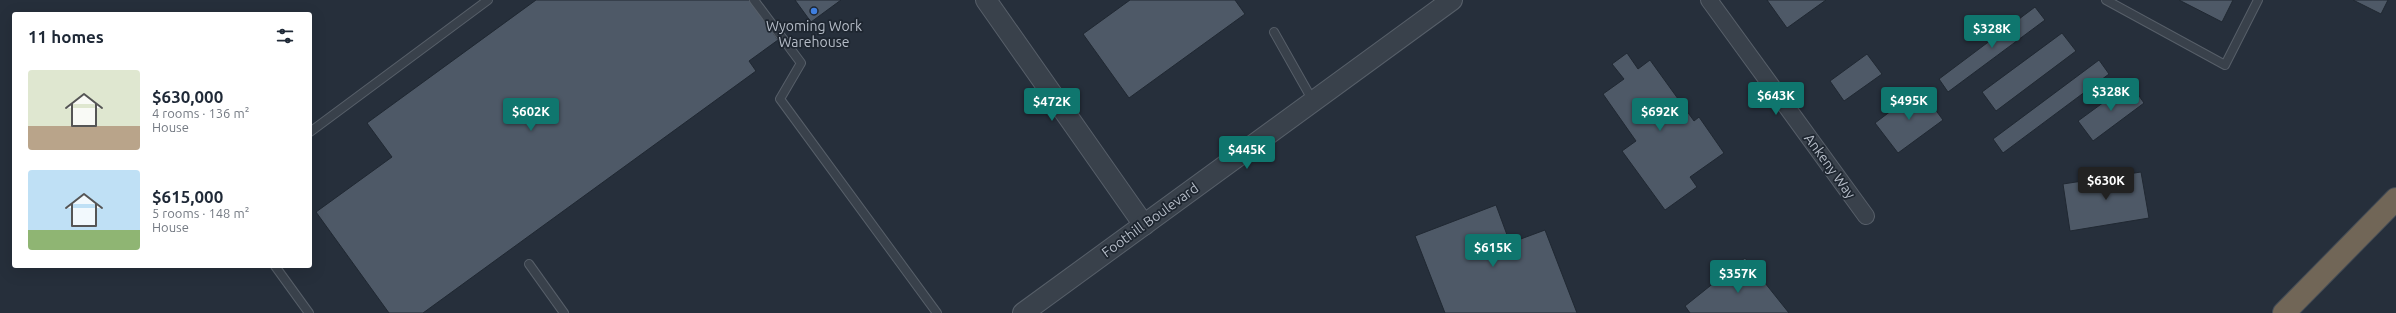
<!DOCTYPE html>
<html lang="en">
<head>
<meta charset="utf-8">
<style>
  :root { --surface:#fff; --page:#f6f6f7; --text:#1f2937; --muted:#747a83; --accent:#0f766e }
  body { margin:0; font-family:Ubuntu,sans-serif; background:var(--page); color:var(--text); height:100vh; display:flex; flex-direction:column; font-size:15px; white-space:nowrap }
  * { box-sizing:border-box; margin:0 }
  p { font-size:13px; color:var(--muted) }
  .icon { flex:none; width:22px; height:22px; fill:none; stroke:currentColor; stroke-width:2; stroke-linecap:round; stroke-linejoin:round }
  .map { position:relative; flex:1; overflow:hidden }
  .side { position:absolute; left:12px; top:12px; width:300px; height:256px; display:flex; flex-direction:column; background:var(--surface); border-radius:4px; box-shadow:0 4px 16px #0002 }
  .side>* { flex:none }
  .price { position:absolute; translate:-50% -34px; padding:0 9px; border-radius:4px; background:var(--accent); color:#fff; font-size:13px; line-height:26px; filter:drop-shadow(0 1px 2px #0008) }
  .price::after { content:''; position:absolute; left:50%; top:24px; width:12px; height:9px; margin-left:-6px; background:inherit; clip-path:polygon(0 0,100% 0,50% 100%) }
  .price.on { background:#222; color:#fff }
  ul { padding:0; list-style:none }
  li { display:flex; align-items:center; gap:12px; height:100px; padding:0 16px }
  li span { display:grid; place-items:center; flex:none; width:112px; height:80px; border-radius:4px; color:#555 }
  li>.icon { margin-inline-start:auto }
  span .icon { width:48px; height:48px; fill:#fffc; stroke-width:1 }
  li b { font-size:17px }
  h2 { display:flex; justify-content:space-between; align-items:center; height:48px; padding:0 16px; font-size:17px }
  .map>svg:first-child { display:block }
  .building { fill:#4e5967; stroke:#202832 }
  .lines { fill:none; stroke-linecap:round; stroke-linejoin:round }
  .service-casing { stroke:#575f69; stroke-width:10 }
  .minor-casing { stroke:#575f69; stroke-width:18 }
  .tertiary-casing { stroke:#575f69; stroke-width:22 }
  .motorway-casing { stroke:#444c56; stroke-width:24 }
  .service { stroke:#39414b; stroke-width:8 }
  .minor { stroke:#39414b; stroke-width:16 }
  .tertiary { stroke:#39414b; stroke-width:20 }
  .motorway { stroke:#716657; stroke-width:22 }
  .shop-dot { fill:#3f7fe0; stroke:#1e2630; stroke-width:1.5 }
  .labels { text-anchor:middle; dominant-baseline:central; stroke-width:3.5; stroke-linejoin:round; paint-order:stroke }
  .poi-label { font-size:14px; fill:#b5bcc7; stroke:#1e2630 }
  .street-label { font-size:14px; fill:#b5bcc7; stroke:#1e2630 }
</style>
</head>
<body>
<div class="map">
<svg width="2396" height="313" viewBox="0 0 2396 313">
  <rect width="100%" height="100%" fill="#262f3b"/>
  <g class="building">
    <polygon points="536,0 750,0 778,40 749,61 756,71 423,313 389,313 316,212 392,157 367,123"/>
    <polygon points="795,0 841,0 811,22"/>
    <polygon points="1130,0 1235,0 1245,14 1129,98 1083,34"/>
    <polygon points="1767,0 1826,0 1787,28"/>
    <polygon points="2179,0 2233,0 2222,22"/>
    <polygon points="2353,0 2388,0 2381,14"/>
    <polygon points="2035,7 2045,20 1948,92 1939,79"/>
    <polygon points="2062,33 2076,51 1996,111 1982,92"/>
    <polygon points="1627,53 1638,69 1650,60 1694,121 1699,117 1724,153 1690,177 1697,187 1665,210 1622,151 1636,141 1603,94 1624,79 1612,64"/>
    <polygon points="1867,54 1882,74 1844,101 1830,81"/>
    <polygon points="2099,60 2109,74 2003,153 1993,139"/>
    <polygon points="2130,83 2144,103 2093,141 2078,121"/>
    <polygon points="1920,89 1943,120 1898,153 1875,123"/>
    <polygon points="2141,172 2149,218 2070,231 2063,184"/>
    <polygon points="1496,205 1510,243 1545,230 1577,313 1445,313 1415,236"/>
    <polygon points="1745,258 1789,313 1690,313 1685,306"/>
  </g>
  <g class="lines">
    <g class="service-casing">
      <g id="service">
        <polyline points="754,0 801,63 780,99 937,313"/>
        <polyline points="2106,0 2225,65 2258,0"/>
        <polyline points="1274,32 1313,101"/>
        <polyline points="310,132 488,0"/>
        <polyline points="529,264 564,313"/>
        <polyline points="275,266 309,313"/>
      </g>
    </g>
    <g class="minor-casing">
      <polyline id="minor" points="1709,0 1866,216"/>
    </g>
    <g class="tertiary-casing">
      <g id="tertiary">
        <polyline points="986,0 1144,225"/>
        <polyline points="1023,313 1452,0"/>
      </g>
    </g>
    <g class="motorway-casing">
      <polyline id="motorway" points="2284,313 2396,199"/>
    </g>
    <use href="#service" class="service"/>
    <use href="#minor" class="minor"/>
    <use href="#tertiary" class="tertiary"/>
    <use href="#motorway" class="motorway"/>
  </g>
  <circle class="shop-dot" cx="814" cy="11" r="4"/>
  <g class="labels">
    <g class="poi-label">
      <text x="814" y="26">Wyoming Work<tspan x="814" dy="16">Warehouse</tspan></text>
    </g>
    <g class="street-label">
      <text transform="translate(1830 166) rotate(54)">Ankeny Way</text>
      <text transform="translate(1150 220) rotate(-36)">Foothill Boulevard</text>
    </g>
  </g>
</svg>
<b class="price" style="left:1992px;top:49px">$328K</b>
<b class="price" style="left:2111px;top:112px">$328K</b>
<b class="price" style="left:1776px;top:116px">$643K</b>
<b class="price" style="left:1909px;top:121px">$495K</b>
<b class="price" style="left:1052px;top:122px">$472K</b>
<b class="price" style="left:531px;top:132px">$602K</b>
<b class="price" style="left:1660px;top:132px">$692K</b>
<b class="price" style="left:1247px;top:170px">$445K</b>
<b class="price on" style="left:2106px;top:201px">$630K</b>
<b class="price" style="left:1493px;top:268px">$615K</b>
<b class="price" style="left:1738px;top:294px">$357K</b>
<section class="side">
<h2>11 homes<svg class="icon" aria-label="filters" viewBox="0 0 24 24"><path d="M4 7h16M4 17h16"/><circle cx="9" cy="7" r="2"/><circle cx="15" cy="17" r="2"/></svg></h2>
<ul>
<li><span style="background:linear-gradient(#dfe7d0 70%,#b9a48a 0)"><svg class="icon" aria-label="home" viewBox="0 0 24 24"><path d="M3 11l9-7 9 7M6 9v11h12V9"/></svg></span><div><b>$630,000</b><p>4 rooms · 136 m²</p><p>House</p></div></li>
<li><span style="background:linear-gradient(#bfe0f5 75%,#8fb573 0)"><svg class="icon" aria-label="home" viewBox="0 0 24 24"><path d="M3 11l9-7 9 7M6 9v11h12V9"/></svg></span><div><b>$615,000</b><p>5 rooms · 148 m²</p><p>House</p></div></li>
</ul>
</section>
</div>
</body>
</html>
